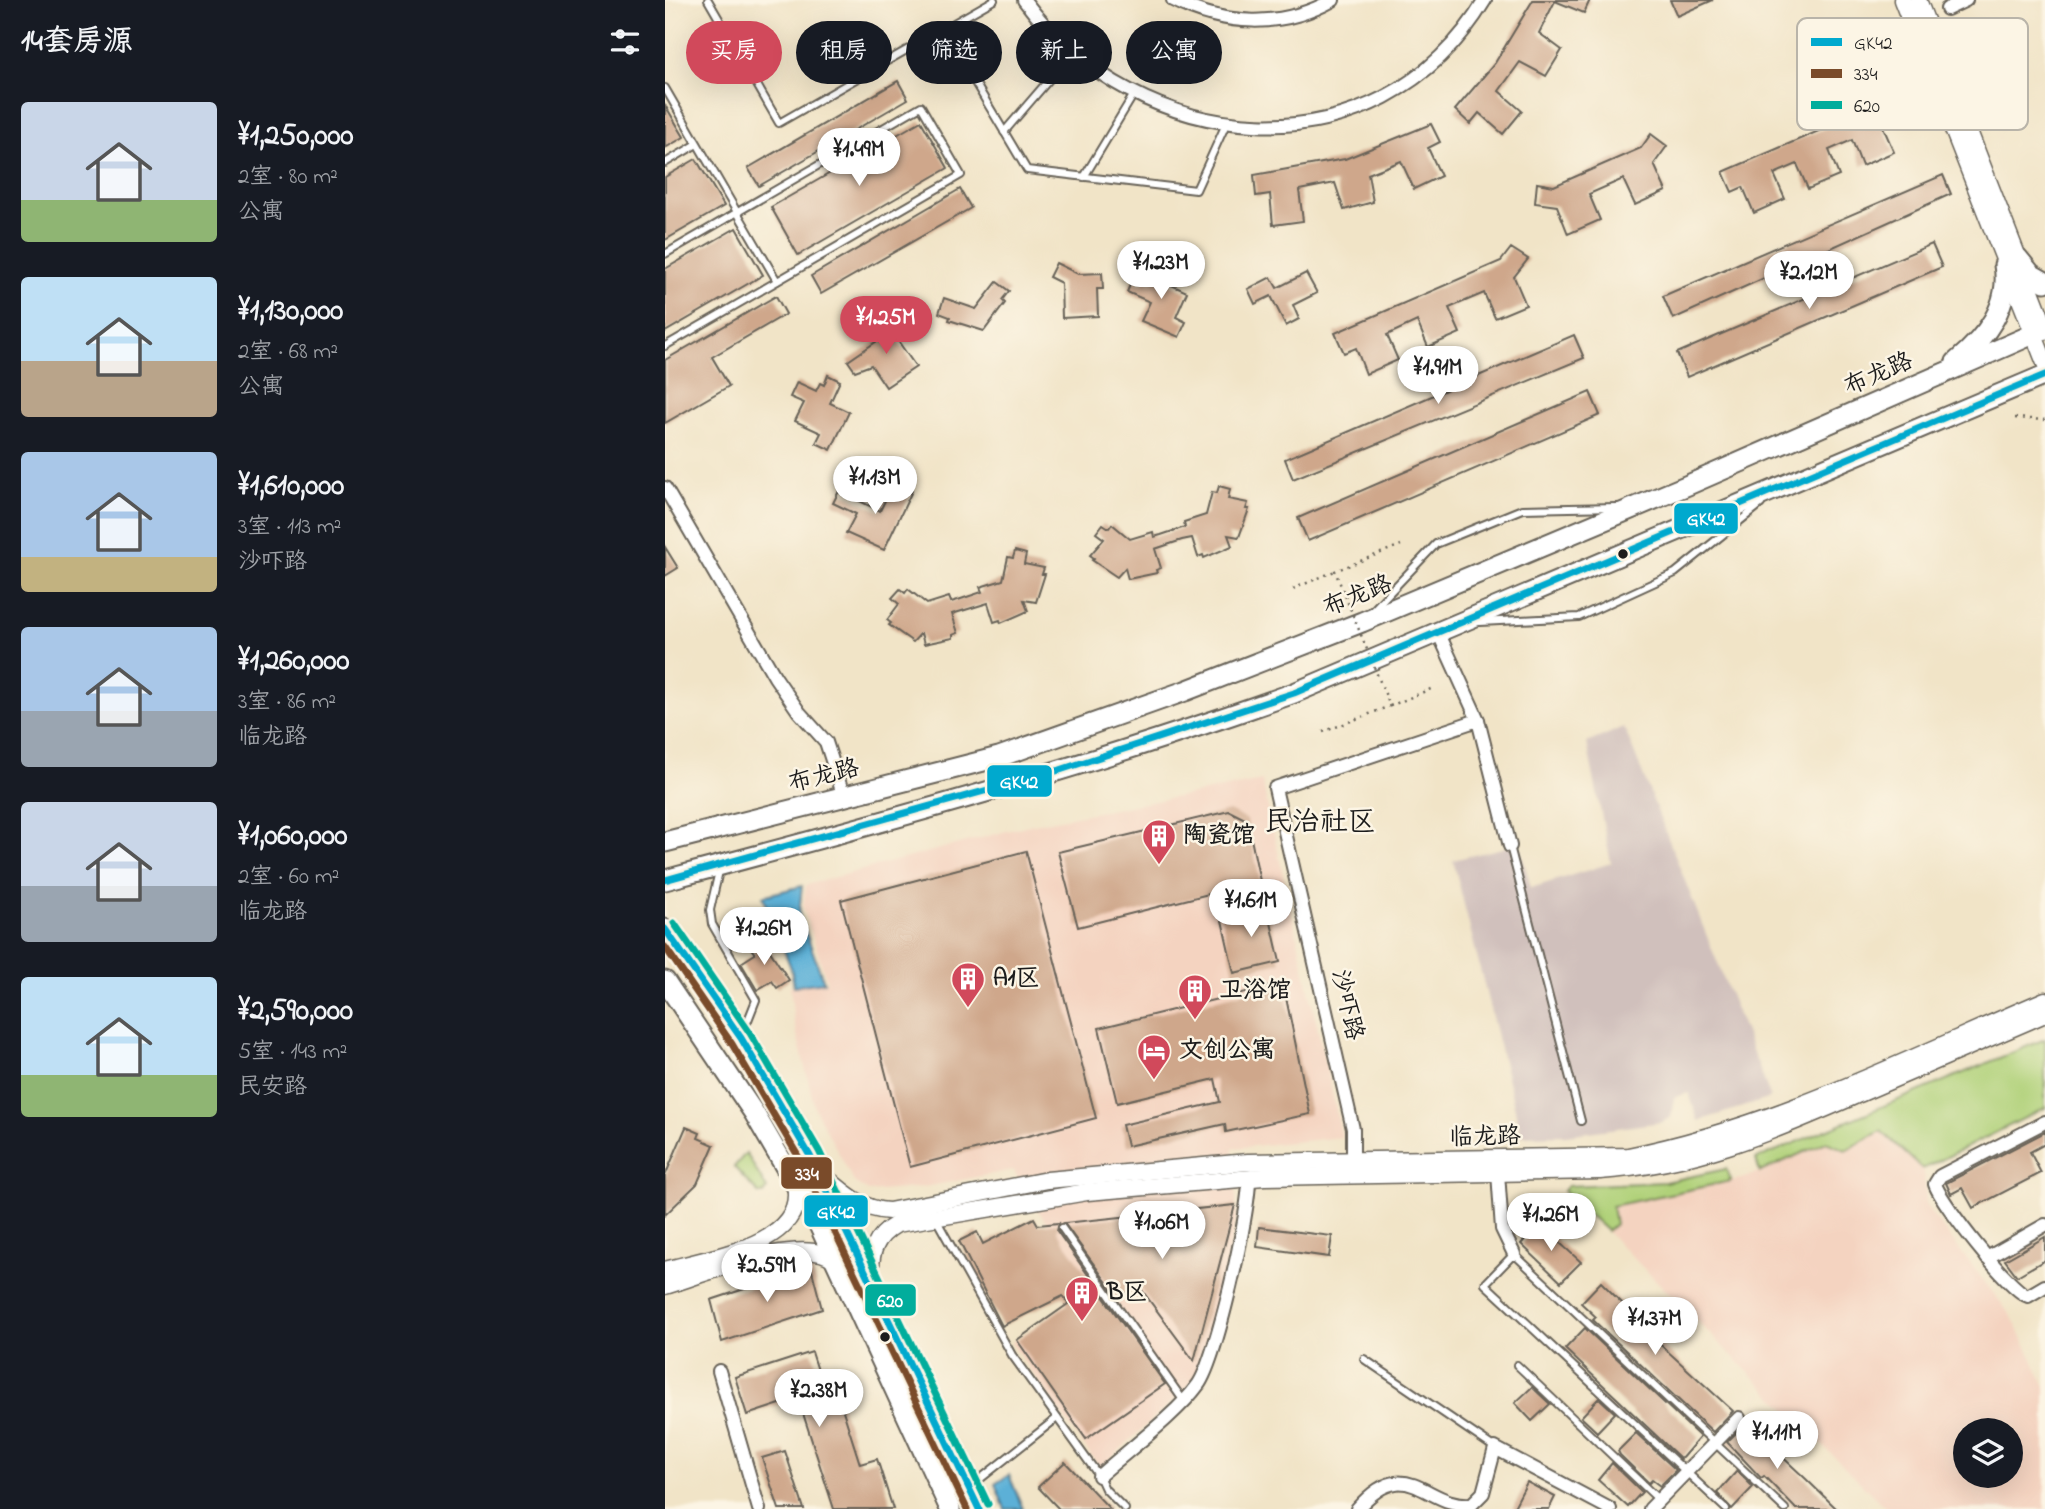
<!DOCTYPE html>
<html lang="zh">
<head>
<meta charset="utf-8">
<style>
  :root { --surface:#171b24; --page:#20242c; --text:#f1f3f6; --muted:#9ea1a6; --accent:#d1495b }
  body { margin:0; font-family:"Indie Flower","LXGW WenKai TC",sans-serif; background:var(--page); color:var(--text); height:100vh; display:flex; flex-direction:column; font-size:26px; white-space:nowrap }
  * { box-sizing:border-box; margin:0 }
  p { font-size:23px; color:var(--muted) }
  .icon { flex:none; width:38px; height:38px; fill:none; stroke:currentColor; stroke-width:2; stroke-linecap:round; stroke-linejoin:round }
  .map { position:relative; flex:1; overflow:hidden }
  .sheet { display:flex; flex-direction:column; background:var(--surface); width:665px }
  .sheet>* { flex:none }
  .hud { position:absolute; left:21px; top:21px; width:665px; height:63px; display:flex; gap:14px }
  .fabs { position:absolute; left:1288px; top:1418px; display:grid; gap:14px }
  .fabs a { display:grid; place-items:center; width:70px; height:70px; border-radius:50%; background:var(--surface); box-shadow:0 7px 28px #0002; font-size:35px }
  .price { position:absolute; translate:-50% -60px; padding:0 16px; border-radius:24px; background:#fff; color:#222; font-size:23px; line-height:46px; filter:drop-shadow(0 2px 4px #0008) }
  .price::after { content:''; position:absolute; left:50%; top:42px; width:21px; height:16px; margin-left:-10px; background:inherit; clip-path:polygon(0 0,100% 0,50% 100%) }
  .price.current { background:var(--accent); color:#fff }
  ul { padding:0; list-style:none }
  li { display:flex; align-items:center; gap:21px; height:175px; padding:0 21px }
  li span { display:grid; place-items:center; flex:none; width:196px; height:140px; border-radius:7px; color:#555 }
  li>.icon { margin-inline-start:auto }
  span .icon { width:84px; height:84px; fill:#fffc; stroke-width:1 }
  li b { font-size:30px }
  h2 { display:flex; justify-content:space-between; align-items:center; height:84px; padding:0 21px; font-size:30px }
  .pill { padding:0 24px; border-radius:32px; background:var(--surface); box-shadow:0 7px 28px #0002; font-size:24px; line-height:63px }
  .pill.current { background:var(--accent); color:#fff }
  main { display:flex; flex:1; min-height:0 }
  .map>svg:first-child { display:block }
  .built { fill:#f4d3c0; fill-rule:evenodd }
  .industrial { fill:#d0c0bc }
  .green { fill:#b0d179; stroke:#66764a; stroke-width:2 }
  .water { fill:#5bb0d7; stroke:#3c667a; stroke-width:2 }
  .building { fill:#cfa78b }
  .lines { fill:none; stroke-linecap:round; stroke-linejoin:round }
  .lane-casing { stroke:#676258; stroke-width:10 }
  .street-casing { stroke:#676258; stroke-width:16 }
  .secondary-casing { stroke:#676258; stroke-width:19 }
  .primary-casing { stroke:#676258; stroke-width:23 }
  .path { stroke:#676258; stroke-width:2.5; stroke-dasharray:2 5; stroke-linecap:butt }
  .lane { stroke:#fff; stroke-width:6 }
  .street { stroke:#fff; stroke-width:12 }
  .secondary { stroke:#fff; stroke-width:16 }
  .primary { stroke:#fff; stroke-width:19 }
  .path-bridge { stroke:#676258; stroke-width:2.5; stroke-dasharray:2 5; stroke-linecap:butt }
  .bus-1-casing { stroke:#fcf5e5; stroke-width:12 }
  .bus-2-casing { stroke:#fcf5e5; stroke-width:12 }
  .bus-3-casing { stroke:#fcf5e5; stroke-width:12 }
  .bus-1 { stroke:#00a9ce; stroke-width:7 }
  .bus-2 { stroke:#7a4b2a; stroke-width:7 }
  .bus-3 { stroke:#01ad9c; stroke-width:7 }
  .bus-dot { fill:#1c1c1c; stroke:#fcf5e5; stroke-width:2.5 }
  .labels { text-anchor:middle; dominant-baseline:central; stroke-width:5; stroke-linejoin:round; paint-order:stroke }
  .street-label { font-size:24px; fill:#1c1c1c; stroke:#fcf5e5 }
  .poi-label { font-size:24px; font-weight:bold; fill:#1c1c1c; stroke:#fcf5e5; text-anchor:start }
  .quarter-label { font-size:28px; fill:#1c1c1c; stroke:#fcf5e5 }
  .key { fill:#fcf5e5; stroke:#b9b4a9; stroke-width:2 }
  .key-label { font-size:19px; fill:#1c1c1c }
  .line-badge { stroke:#fcf5e5; stroke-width:2.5 }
  .badge-label { font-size:19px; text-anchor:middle; font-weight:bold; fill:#fff }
</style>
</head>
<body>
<main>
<section class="sheet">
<h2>14套房源<svg class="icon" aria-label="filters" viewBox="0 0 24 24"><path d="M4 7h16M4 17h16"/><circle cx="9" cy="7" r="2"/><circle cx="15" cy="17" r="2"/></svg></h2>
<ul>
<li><span style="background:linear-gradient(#c9d6e8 70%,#8fb573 0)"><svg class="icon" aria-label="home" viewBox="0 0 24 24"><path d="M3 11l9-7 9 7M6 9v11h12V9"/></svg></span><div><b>¥1,250,000</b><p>2室 · 80 m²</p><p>公寓</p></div></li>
<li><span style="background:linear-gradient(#bfe0f5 60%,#b9a48a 0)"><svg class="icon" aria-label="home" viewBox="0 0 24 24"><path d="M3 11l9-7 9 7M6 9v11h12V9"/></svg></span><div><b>¥1,130,000</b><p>2室 · 68 m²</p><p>公寓</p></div></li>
<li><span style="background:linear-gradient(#a9c7e8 75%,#c2b280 0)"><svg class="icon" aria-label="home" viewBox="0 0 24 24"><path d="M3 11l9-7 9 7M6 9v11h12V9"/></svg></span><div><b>¥1,610,000</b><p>3室 · 113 m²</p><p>沙吓路</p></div></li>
<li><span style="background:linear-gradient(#a9c7e8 60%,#9aa5b1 0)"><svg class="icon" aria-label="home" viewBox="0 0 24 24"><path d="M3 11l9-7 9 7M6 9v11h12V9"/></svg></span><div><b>¥1,260,000</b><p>3室 · 86 m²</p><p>临龙路</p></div></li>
<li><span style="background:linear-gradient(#c9d6e8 60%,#9aa5b1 0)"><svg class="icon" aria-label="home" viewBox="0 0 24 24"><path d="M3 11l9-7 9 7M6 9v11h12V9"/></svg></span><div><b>¥1,060,000</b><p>2室 · 60 m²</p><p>临龙路</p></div></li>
<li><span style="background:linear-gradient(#bfe0f5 70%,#8fb573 0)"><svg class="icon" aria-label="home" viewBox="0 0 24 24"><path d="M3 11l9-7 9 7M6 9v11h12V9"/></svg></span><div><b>¥2,590,000</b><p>5室 · 143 m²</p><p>民安路</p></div></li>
</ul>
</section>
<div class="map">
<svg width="1380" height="1509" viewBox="0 0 1380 1509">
  <rect width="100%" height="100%" fill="#fcf5e5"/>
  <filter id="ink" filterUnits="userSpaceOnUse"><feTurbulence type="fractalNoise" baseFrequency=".0143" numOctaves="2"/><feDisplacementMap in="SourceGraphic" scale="14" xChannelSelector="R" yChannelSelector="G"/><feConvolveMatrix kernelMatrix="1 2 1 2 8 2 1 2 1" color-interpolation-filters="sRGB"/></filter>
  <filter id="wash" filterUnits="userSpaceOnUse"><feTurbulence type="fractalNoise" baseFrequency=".00686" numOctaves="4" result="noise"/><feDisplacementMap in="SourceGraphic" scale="28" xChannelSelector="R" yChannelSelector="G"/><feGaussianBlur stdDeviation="1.57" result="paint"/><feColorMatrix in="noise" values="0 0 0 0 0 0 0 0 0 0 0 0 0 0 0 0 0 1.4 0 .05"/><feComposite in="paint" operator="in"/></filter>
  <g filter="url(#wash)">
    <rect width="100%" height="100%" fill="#f1e4c7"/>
    <g class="built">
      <polygon points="597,781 677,1137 568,1148 572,1218 536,1368 522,1388 435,1468 346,1343 423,1289 348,1170 259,1187 205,1192 189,1182 150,1109 129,1022 125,986 162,981 138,908 141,885 364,825"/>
      <path d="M 1216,1131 L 1258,1169 L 1261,1202 L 1266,1213 L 1347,1317 L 1367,1357 L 1380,1387 L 1380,1509 L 1222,1509 L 942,1232 L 950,1224 L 947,1206 L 1080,1178 L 1161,1141 L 1181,1150 ZM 1300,1430 L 1346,1430 L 1346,1475 L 1300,1475 Z"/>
    </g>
    <polygon class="industrial" points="959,727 1106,1098 1033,1121 1024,1093 1009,1097 1006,1117 997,1122 901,1135 854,1136 854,1125 788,860 854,844 866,888 946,863 922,743"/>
    <g class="green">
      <polygon points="1380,1039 1380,1108 1258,1169 1216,1131 1181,1150 1161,1142 1095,1172 1091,1159"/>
      <polygon points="81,1153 102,1189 99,1194 93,1193 69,1167"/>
      <polygon points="1061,1169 1066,1181 947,1206 950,1224 942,1231 898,1191 902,1186 1000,1182"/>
    </g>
    <g class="water">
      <polygon points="137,886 134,914 159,982 129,986 126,968 98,896"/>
      <polygon points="344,1475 358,1509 340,1509 330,1484"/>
    </g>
    <g id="blocks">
      <g class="building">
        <polygon points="868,0 925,0 919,13 890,1 874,33 897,50 881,76 855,62 834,91 857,111 838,134 814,113 805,124 790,110 830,63"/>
        <polygon points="1005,0 1048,0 1012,16"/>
        <polygon points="233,81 243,99 94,186 83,168"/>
        <polygon points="1221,102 1229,122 1218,127 1229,152 1197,166 1187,140 1164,150 1174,176 1143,189 1132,164 1109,174 1120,199 1089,213 1078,187 1067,192 1058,172"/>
        <polygon points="0,105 19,137 0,148"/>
        <polygon points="256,121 283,168 133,255 106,207"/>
        <polygon points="766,124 775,142 763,148 776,176 749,189 736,161 703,174 708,202 679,210 670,183 634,190 638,221 608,225 605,194 591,196 589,175 680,159"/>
        <polygon points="986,134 1002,146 989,164 1001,191 970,205 958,179 924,194 935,220 903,234 892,206 870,203 872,183 889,186 976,148"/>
        <polygon points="31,159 59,206 0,240 0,177"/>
        <polygon points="1278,175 1286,194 1008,319 998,296"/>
        <polygon points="295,189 306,208 156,294 146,276"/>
        <polygon points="71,228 98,275 0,332 0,269"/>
        <polygon points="1267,244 1277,267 1022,377 1012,353"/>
        <polygon points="846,248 863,259 849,277 861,305 830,318 819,293 784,308 795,333 763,347 752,321 722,335 733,360 701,374 691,348 679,353 670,333 836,261"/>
        <polygon points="391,263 413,274 437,273 438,289 432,289 433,316 397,318 396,283 384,277"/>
        <polygon points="495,264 510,270 504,284 522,292 511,317 521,322 514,337 476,321 485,302 462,292 467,280 477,284 479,279 487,283"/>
        <polygon points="641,273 652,293 628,305 634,319 621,326 606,296 590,304 583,289 606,277 612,288"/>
        <polygon points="332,282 344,291 337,300 340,303 319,331 284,320 285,317 274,313 279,298 311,309"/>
        <polygon points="111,296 121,314 47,357 64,386 0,423 0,360"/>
        <polygon points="223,319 237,326 231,338 251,367 221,387 206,365 190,371 183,361 212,341"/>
        <polygon points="909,335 919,358 628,479 620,459"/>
        <polygon points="163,375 175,381 165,403 184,412 166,450 151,443 156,433 130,421 139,403 125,397 132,382 151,391 155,383 159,385"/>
        <polygon points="925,392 935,415 643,541 633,518"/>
        <polygon points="229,482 247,491 219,550 181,533 191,514 168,503 174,491 215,511"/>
        <polygon points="554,486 565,489 563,499 583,503 581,509 584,509 574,537 563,535 567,546 539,558 538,555 533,557 527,538 517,540 490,549 496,568 491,570 492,573 463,579 460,568 452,577 427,560 429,558 425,555 439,539 431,533 438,524 444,528 447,524 465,539 488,532 489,537 496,535 520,527 519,522 541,515 547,492 552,493"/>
        <polygon points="0,547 13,568 0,576"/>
        <polygon points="350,551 361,554 359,564 379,568 377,574 380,574 371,602 359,600 363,611 336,623 335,620 329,622 323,603 287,614 293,633 288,635 288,638 259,644 256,633 248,642 224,625 226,623 222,620 234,604 227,598 235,589 240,593 243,589 262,604 284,597 286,602 293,600 317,592 315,587 338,580 343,557 348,558"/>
        <polygon points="564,811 582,820 595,881 413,927 393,852"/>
        <polygon points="361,851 431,1118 245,1167 176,900"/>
        <polygon points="602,905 615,962 569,973 556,916"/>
        <polygon points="97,939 124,980 112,988 107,981 92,990 76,963 90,954 85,947"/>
        <polygon points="618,983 645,1114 561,1132 560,1124 462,1146 457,1125 555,1102 550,1079 452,1103 434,1028"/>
        <polygon points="21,1127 35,1133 33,1138 49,1145 32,1184 0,1215 0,1176"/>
        <polygon points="1380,1132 1380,1144 1365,1152 1376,1173 1308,1208 1297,1188 1286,1194 1281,1183"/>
        <polygon points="570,1205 529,1361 473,1285 454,1299 399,1223"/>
        <polygon points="369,1218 373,1225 394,1223 392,1231 500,1384 421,1439 352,1340 403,1304 398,1296 337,1326 294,1241 312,1232 318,1244"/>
        <polygon points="874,1224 916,1262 896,1282 856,1244"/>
        <polygon points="594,1227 667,1236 664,1257 592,1247"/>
        <polygon points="1380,1237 1380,1260 1352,1276 1340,1260"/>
        <polygon points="146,1267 157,1309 57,1342 46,1300"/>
        <polygon points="936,1282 989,1335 987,1337 1068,1411 1048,1432 928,1320 931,1317 916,1303"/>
        <polygon points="920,1328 1035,1437 1016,1459 900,1349"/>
        <polygon points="147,1352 156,1380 167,1376 195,1464 212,1459 228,1509 169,1509 133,1398 82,1415 70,1377"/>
        <polygon points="867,1387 885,1404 867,1421 850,1403"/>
        <polygon points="934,1398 950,1413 932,1432 916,1417"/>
        <polygon points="1081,1423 1141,1479 1172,1509 1131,1509 1099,1476 1096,1478 1062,1442"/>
        <polygon points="971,1433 1011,1470 995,1486 987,1480 984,1483 955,1455 953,1451"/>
        <polygon points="120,1451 139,1509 114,1509 97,1458"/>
        <polygon points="400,1462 445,1509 394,1509 373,1487"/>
        <polygon points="947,1463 977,1492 963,1507 933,1480"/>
        <polygon points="1072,1471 1088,1487 1067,1509 1052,1493"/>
        <polygon points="862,1482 890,1497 884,1509 848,1509"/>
      </g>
    </g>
  </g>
  <g filter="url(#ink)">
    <use href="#blocks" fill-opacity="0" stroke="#676258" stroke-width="2"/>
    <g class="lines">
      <g class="lane-casing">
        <g id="lane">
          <polyline points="43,0 114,123 329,0"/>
          <polyline points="278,29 362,170 531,190 561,124"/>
          <polyline points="0,88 112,281"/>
          <polyline points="339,132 407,53"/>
          <polyline points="0,163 32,144"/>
          <polyline points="419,177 469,94"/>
          <polyline points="0,254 256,106 296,175 0,346"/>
          <polyline points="708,610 771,544 857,509 952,507"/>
          <polyline points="815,622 914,617 1010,573 1096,504"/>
          <polyline points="845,846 916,1121"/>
          <polyline points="54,871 45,910 47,924 91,1000 78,1033"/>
          <polyline points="271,1219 347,1355 434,1476 440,1489 460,1509"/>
          <polyline points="397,1228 518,1400"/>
          <polyline points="699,1359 830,1448"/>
          <polyline points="852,1365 994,1500"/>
          <polyline points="305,1487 392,1418"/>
          <polyline points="1061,1509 820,1284 849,1254 1120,1509"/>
        </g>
      </g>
      <g class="street-casing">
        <g id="street">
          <path d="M 359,0 C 474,155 713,179 820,0"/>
          <path d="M 508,0 C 560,26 616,29 668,0"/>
          <polyline points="1282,9 1301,0"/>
          <polyline points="0,488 110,677 134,712 161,742 179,797"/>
          <polyline points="774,634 813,720 845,846"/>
          <path d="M 1380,1122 L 1275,1176 L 1270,1184 C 1276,1203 1345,1291 1363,1296 L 1380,1286"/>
          <polyline points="688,1166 688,1129 610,788 813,720"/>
          <polyline points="833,1173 837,1229 849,1254"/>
          <polyline points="1322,1258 1380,1225"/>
          <polyline points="54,1371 94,1509"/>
          <path d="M 434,1476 C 462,1451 512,1414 533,1385 C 551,1361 585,1211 584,1178"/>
          <path d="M 692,1509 C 743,1450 761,1509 807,1504 L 818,1493 L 830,1448 L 945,1509"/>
          <polyline points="985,1509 1074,1418"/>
        </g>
      </g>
      <g class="secondary-casing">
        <g id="secondary">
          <polyline points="1237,0 1380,363"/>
          <polyline points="1253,0 1380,327"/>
          <path d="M 155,1172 C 176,1190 196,1210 224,1211 L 382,1180 L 583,1162 L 963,1156 C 1110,1127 1244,1058 1380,1000"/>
          <path d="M 0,1270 C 41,1258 143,1245 130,1185"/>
          <path d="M 207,1279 C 204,1254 209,1237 232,1224 L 422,1192 L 599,1177 L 935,1171 C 1036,1164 1108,1131 1199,1092 C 1259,1066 1320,1040 1380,1014"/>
          <path d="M 0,1286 C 37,1275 141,1232 171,1261"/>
        </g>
      </g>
      <g class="primary-casing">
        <g id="primary">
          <polyline points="1353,258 1366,274 1380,282"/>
          <path d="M 1291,362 C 1321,337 1346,306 1339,265"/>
          <polyline points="0,842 334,757 520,691 697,622 1023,485 1380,329"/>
          <path d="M 0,880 C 212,824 423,767 629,693 L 1380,375"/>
          <polyline points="0,929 76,1038 145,1156 314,1509"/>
          <polyline points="0,981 89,1113 154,1225 285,1509"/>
        </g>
      </g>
      <g class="path">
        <polyline points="1350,418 1380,420"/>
        <polyline points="628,589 670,571"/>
        <polyline points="725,706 768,688"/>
      </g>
      <use href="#lane" class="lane"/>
      <use href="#street" class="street"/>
      <use href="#secondary" class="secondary"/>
      <use href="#primary" class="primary"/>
      <polyline class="path-bridge" points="658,732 725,706 670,571 736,545"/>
      <g class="bus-1-casing">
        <g id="bus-1">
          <polyline points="0,880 395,770 629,693 1380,375"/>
          <polyline points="0,929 76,1038 145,1156 314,1509"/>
        </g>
      </g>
      <g class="bus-2-casing">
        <polyline id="bus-2" points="0,947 67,1044 136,1161 302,1509"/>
      </g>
      <g class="bus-3-casing">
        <polyline id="bus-3" points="9,923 85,1033 154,1151 323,1504"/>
      </g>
      <use href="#bus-1" class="bus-1"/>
      <use href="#bus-2" class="bus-2"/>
      <use href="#bus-3" class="bus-3"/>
    </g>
  </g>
  <defs>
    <g id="building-pin" transform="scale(1.75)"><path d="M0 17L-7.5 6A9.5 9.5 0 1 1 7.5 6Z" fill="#d1495b" stroke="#fcf5e5"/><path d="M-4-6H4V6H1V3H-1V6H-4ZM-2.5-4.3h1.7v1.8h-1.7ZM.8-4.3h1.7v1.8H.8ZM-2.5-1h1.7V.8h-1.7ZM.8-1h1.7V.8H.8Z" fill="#fff"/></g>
    <g id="hotel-pin" transform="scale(1.75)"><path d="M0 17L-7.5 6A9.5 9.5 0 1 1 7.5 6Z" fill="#d1495b" stroke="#fcf5e5"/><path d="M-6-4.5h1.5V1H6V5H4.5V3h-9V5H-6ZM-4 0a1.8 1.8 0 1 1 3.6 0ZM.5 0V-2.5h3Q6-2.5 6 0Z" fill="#fff"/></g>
  </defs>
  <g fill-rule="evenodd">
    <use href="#building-pin" x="494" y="836"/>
    <use href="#building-pin" x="303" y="979"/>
    <use href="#building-pin" x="530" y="991"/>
    <use href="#hotel-pin" x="489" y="1051"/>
    <use href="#building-pin" x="417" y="1293"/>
  </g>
  <g class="bus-dot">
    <circle cx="958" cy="554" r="6"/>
    <circle cx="220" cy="1337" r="6"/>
  </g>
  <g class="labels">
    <g class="street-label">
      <text transform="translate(1214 375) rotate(-24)">布龙路</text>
      <text transform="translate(693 597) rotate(-22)">布龙路</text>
      <text transform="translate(159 777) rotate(-14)">布龙路</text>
      <text transform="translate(681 1005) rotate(77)">沙吓路</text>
      <text transform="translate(820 1138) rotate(-1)">临龙路</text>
    </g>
    <g class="poi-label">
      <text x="518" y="836">陶瓷馆</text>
      <text x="328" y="979">A1区</text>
      <text x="554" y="991">卫浴馆</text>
      <text x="514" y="1051">文创公寓</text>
      <text x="442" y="1293">B区</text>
    </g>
    <g class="quarter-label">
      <text x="655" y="823">民治社区</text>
    </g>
  </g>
  <rect x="1132" y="18" width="231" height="112" rx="10" class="key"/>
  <rect x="1146" y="38" width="31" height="8" fill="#00a9ce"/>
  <rect x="1146" y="69" width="31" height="9" fill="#7a4b2a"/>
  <rect x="1146" y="101" width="31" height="8" fill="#01ad9c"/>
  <g class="key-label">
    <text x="1189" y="49">GK42</text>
    <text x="1189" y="80">334</text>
    <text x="1189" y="112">620</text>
  </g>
  <g class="line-badge">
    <rect x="1008" y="502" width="66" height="33" rx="7" fill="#00a9ce"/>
    <rect x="321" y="764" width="67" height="34" rx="7" fill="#00a9ce"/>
    <rect x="115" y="1156" width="53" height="34" rx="7" fill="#7a4b2a"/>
    <rect x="138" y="1194" width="66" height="34" rx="7" fill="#00a9ce"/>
    <rect x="199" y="1283" width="53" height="34" rx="7" fill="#01ad9c"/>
  </g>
  <g class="badge-label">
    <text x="1041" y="525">GK42</text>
    <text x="354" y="788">GK42</text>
    <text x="142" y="1180">334</text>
    <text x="171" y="1218">GK42</text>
    <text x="225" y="1307">620</text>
  </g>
</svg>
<div class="fabs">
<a><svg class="icon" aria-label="layers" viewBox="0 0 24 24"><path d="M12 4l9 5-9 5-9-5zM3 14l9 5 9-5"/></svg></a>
</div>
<b class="price" style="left:194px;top:188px">¥1.49M</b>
<b class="price" style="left:496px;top:301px">¥1.23M</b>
<b class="price" style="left:1144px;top:311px">¥2.12M</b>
<b class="price current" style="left:221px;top:356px">¥1.25M</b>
<b class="price" style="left:773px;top:406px">¥1.91M</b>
<b class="price" style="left:210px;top:516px">¥1.13M</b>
<b class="price" style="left:586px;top:939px">¥1.61M</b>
<b class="price" style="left:99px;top:967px">¥1.26M</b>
<b class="price" style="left:886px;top:1253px">¥1.26M</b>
<b class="price" style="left:497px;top:1261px">¥1.06M</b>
<b class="price" style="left:102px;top:1304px">¥2.59M</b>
<b class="price" style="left:990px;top:1357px">¥1.37M</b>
<b class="price" style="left:154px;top:1429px">¥2.38M</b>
<b class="price" style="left:1112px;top:1471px">¥1.11M</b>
<div class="hud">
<a class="pill current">买房</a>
<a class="pill">租房</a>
<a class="pill">筛选</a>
<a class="pill">新上</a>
<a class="pill">公寓</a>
</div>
</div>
</main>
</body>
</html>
